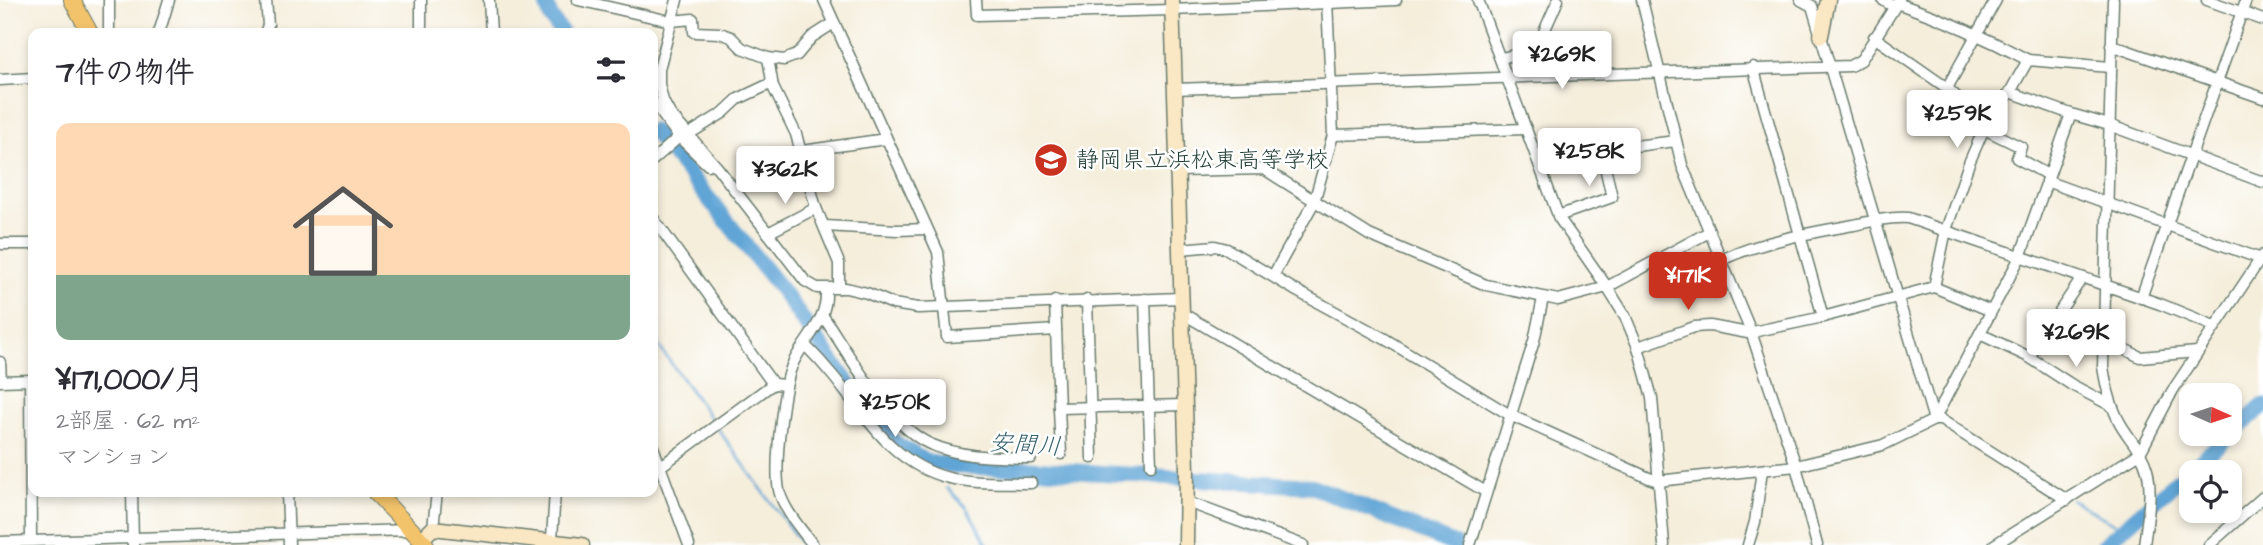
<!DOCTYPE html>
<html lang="ja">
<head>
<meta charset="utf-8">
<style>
  :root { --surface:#fff; --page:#f7f7f7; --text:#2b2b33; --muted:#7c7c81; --accent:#c8321e }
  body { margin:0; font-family:"Architects Daughter","Klee One",sans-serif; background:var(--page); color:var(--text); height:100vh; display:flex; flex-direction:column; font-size:26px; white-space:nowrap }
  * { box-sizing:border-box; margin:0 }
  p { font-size:23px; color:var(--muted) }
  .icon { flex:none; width:38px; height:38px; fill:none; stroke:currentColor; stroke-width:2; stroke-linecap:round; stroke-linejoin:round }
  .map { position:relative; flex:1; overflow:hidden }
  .drawer { position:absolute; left:28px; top:28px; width:630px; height:469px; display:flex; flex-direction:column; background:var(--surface); border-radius:14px; box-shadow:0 4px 10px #0003 }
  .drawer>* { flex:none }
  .needle { width:46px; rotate:93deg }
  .tools { position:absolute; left:2179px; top:383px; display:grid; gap:14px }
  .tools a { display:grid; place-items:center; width:63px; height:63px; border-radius:14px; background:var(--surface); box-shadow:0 4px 10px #0003; font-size:35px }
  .price { position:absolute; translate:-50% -60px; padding:0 16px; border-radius:7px; background:#fff; color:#222; font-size:23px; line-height:46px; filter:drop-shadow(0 2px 4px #0008) }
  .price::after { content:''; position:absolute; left:50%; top:42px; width:21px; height:16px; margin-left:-10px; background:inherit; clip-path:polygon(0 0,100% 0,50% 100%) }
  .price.selected { background:var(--accent); color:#fff }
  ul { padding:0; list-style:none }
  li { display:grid; align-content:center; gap:14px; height:371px; padding:0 28px }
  li span { display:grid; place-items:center; height:217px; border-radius:14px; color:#555 }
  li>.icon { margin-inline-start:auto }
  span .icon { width:126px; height:126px; fill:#fffc; stroke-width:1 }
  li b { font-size:30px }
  h2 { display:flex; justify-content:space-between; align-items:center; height:84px; padding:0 28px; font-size:30px }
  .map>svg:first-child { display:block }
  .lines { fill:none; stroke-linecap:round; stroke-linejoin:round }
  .stream { stroke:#61a5d6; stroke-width:2.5 }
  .river { stroke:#61a5d6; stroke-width:16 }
  .street-casing { stroke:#6a7b6e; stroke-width:13 }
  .secondary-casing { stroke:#6a7b6e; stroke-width:17 }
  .primary-casing { stroke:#6a7b6e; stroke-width:18 }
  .street { stroke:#fff; stroke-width:10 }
  .secondary { stroke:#fae7c3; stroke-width:14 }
  .primary { stroke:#f2c36a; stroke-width:16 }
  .labels { text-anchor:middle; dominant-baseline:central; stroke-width:5; stroke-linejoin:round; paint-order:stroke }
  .poi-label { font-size:23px; fill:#1f3d34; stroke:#fff; text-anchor:start }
  .water-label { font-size:24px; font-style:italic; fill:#36616d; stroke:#fff }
</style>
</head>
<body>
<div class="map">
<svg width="2263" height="545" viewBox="0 0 2263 545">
  <rect width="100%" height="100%" fill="#fff"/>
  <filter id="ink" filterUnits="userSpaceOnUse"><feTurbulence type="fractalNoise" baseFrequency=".0143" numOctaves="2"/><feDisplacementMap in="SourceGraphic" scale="14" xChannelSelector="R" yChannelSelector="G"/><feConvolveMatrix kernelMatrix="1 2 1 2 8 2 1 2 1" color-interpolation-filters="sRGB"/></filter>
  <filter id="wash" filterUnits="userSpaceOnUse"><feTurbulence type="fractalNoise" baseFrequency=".00686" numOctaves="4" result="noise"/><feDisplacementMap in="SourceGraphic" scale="28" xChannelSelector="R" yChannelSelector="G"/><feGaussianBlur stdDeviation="1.57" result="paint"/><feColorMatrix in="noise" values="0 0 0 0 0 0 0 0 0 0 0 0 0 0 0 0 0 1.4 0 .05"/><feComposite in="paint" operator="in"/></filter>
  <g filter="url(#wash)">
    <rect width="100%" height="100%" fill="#f5eedb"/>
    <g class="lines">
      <g class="stream">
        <polyline points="551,18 553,33"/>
        <polyline points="653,338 714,423"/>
        <polyline points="718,429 802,545"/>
        <polyline points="947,488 966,507 988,545"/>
        <polyline points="2071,499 2123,529"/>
      </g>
      <g class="river">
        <polyline points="545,0 551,18 562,33"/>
        <polyline points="653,131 677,159 780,288 865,407 894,442 926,462 968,467 1022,468 1312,486 1456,545"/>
        <polyline points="2104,545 2263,406"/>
      </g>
    </g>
  </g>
  <g filter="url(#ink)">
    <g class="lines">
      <g class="street-casing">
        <g id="street">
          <polyline points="109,0 109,33"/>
          <polyline points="489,0 491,33"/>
          <polyline points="578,0 670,21 693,19 694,32 720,33 731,37 742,48 768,58 784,60 797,55 812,37 834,23"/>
          <polyline points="677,0 659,69 659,84 663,101 670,114 717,167 805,281 817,288 846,288 867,293 893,304 918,308 1181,298"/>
          <polyline points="824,0 938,252 947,337 1056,330"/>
          <polyline points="976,0 977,15 1172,10 1396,0"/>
          <polyline points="1478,0 1559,218 1607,287 1625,316 1638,347 1652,398 1664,545"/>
          <polyline points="1642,0 1682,165 1751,332 1796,466 1817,545"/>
          <polyline points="1801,0 1812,6 1934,420 1941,420 2067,500"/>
          <path d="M 1883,0 L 1891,5 L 1897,3 C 1943,19 1985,37 2028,60"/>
          <path d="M 2113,0 L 2103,367 C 2106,386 2110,405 2120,423 C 2129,439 2142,451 2147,470 C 2153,493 2147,521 2144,545"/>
          <polyline points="2207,0 2263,20"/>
          <polyline points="159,33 169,0"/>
          <polyline points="265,33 268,25 266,0"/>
          <polyline points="421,33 421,0"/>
          <polyline points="1874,37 1947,88 1986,124"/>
          <polyline points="2111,45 2263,98"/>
          <polyline points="768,58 773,87 796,134 816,208 839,263 839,288"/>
          <polyline points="1501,58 1536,50 1558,0"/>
          <polyline points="1753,67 1823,317"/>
          <polyline points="0,80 33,78"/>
          <polyline points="1947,88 1996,0"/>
          <polyline points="1174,89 1850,66 1861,60 1899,0"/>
          <polyline points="663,101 656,106 679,137 708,165"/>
          <polyline points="2071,114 2010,92 2028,60 2110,67"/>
          <polyline points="1984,129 2021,147 2017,158 2048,175"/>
          <polyline points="689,134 723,113 738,99 772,83"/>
          <polyline points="1333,135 1526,129"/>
          <polyline points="802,151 886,139"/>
          <polyline points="1537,158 1676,141"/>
          <polyline points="653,160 679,137"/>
          <polyline points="1178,171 1264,169 1369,235 1486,285 1558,300 1607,287 1709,232"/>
          <polyline points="2046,181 2261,259"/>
          <polyline points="1558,216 1612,197 1601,150"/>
          <polyline points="653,218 773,384 786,385"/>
          <polyline points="825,226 897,230 927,229"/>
          <polyline points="768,233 816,208"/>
          <polyline points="0,244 33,244"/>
          <polyline points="1180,249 1215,246 1227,249 1295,290 1385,339 1510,415 1649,478 1658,481 1796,466 1883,445 1934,420 2020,257 2071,114 2109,125 2263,182"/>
          <path d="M 1721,260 C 1762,241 1809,233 1854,225 C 1872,221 1890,217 1908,218 L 2160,304 L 2214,326"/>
          <polyline points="1273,276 1314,202 1333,135 1327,0"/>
          <polyline points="1934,287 1946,230 1969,163 1986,124 2010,92"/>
          <polyline points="2141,298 2246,0"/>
          <polyline points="1145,299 1151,465"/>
          <polyline points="1087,300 1092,458"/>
          <polyline points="1055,301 1059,408 1185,405"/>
          <polyline points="1182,313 1486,492"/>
          <path d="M 823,316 C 848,353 888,425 930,444 C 962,458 997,457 1031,458"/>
          <polyline points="1980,334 2029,357 2072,385 2112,406"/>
          <polyline points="2103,338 2140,357 2197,352"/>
          <path d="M 805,345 C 815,355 825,366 834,377 C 867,418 894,465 949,478 C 975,484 1004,482 1031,483"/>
          <polyline points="1638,347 1694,327 1710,326 1748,333 1823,317 1934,287 1991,311"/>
          <polyline points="2029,357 2082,278"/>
          <polyline points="0,362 1,380"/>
          <polyline points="0,381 33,380"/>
          <polyline points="1059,408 1061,454"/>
          <polyline points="653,447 689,545"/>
          <polyline points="661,466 773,384"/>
          <polyline points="132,492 133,545"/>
          <polyline points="287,492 289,545"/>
          <polyline points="1187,502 1303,545"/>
          <polyline points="433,528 437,492"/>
          <polyline points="31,541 411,530"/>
          <polyline points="0,542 31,541 30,380"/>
          <polyline points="550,545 552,538 555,492"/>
          <path d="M 813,545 C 801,529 783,509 779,490 C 774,466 783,382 794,361 C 808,335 828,320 826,289"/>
          <polyline points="1470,545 1534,341 1543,298"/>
          <polyline points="1748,545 1755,522 1762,470"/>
          <polyline points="1994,545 2140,453 2173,390 2263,255"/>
          <polyline points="2209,545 2263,497"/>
        </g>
      </g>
      <g class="secondary-casing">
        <g id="secondary">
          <polyline points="1172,0 1187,470 1186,545"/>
          <polyline points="1821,36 1828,0"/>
          <polyline points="421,540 433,528 582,545"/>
        </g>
      </g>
      <g class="primary-casing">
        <g id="primary">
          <polyline points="72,0 90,33"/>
          <polyline points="375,492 426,545"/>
        </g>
      </g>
      <use href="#street" class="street"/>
      <use href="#secondary" class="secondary"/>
      <use href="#primary" class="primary"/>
    </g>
  </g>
  <defs>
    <g id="school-disc" transform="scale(1.75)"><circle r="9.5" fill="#c8321e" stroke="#fff"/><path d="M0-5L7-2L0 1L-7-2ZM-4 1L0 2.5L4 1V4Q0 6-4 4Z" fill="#fff"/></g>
  </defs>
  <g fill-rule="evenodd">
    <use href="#school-disc" x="1051" y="160"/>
  </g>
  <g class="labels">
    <g class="poi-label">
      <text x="1076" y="160">静岡県立浜松東高等学校</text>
    </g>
    <g class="water-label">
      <text transform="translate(1025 445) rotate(4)">安間川</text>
    </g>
  </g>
</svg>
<div class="tools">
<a><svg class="needle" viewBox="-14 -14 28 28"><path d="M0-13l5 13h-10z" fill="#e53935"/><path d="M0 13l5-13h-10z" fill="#7c7c81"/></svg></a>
<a><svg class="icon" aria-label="locate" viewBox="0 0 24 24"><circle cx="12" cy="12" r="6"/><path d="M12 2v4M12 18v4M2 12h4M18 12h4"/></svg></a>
</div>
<b class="price" style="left:1562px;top:91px">¥269K</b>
<b class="price" style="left:1957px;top:150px">¥259K</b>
<b class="price" style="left:1589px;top:188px">¥258K</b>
<b class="price" style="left:785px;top:206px">¥362K</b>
<b class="price selected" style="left:1688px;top:312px">¥171K</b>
<b class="price" style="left:2076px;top:369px">¥269K</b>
<b class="price" style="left:895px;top:439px">¥250K</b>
<section class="drawer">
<h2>7件の物件<svg class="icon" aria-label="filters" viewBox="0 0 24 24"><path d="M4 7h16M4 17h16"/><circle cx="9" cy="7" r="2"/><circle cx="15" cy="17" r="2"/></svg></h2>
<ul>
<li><span style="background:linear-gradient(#ffd9b3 70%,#7fa58c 0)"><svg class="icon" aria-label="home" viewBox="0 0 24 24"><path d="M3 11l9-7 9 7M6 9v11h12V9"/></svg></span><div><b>¥171,000/月</b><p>2部屋 · 62 m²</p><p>マンション</p></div></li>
</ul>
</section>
</div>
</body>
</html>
